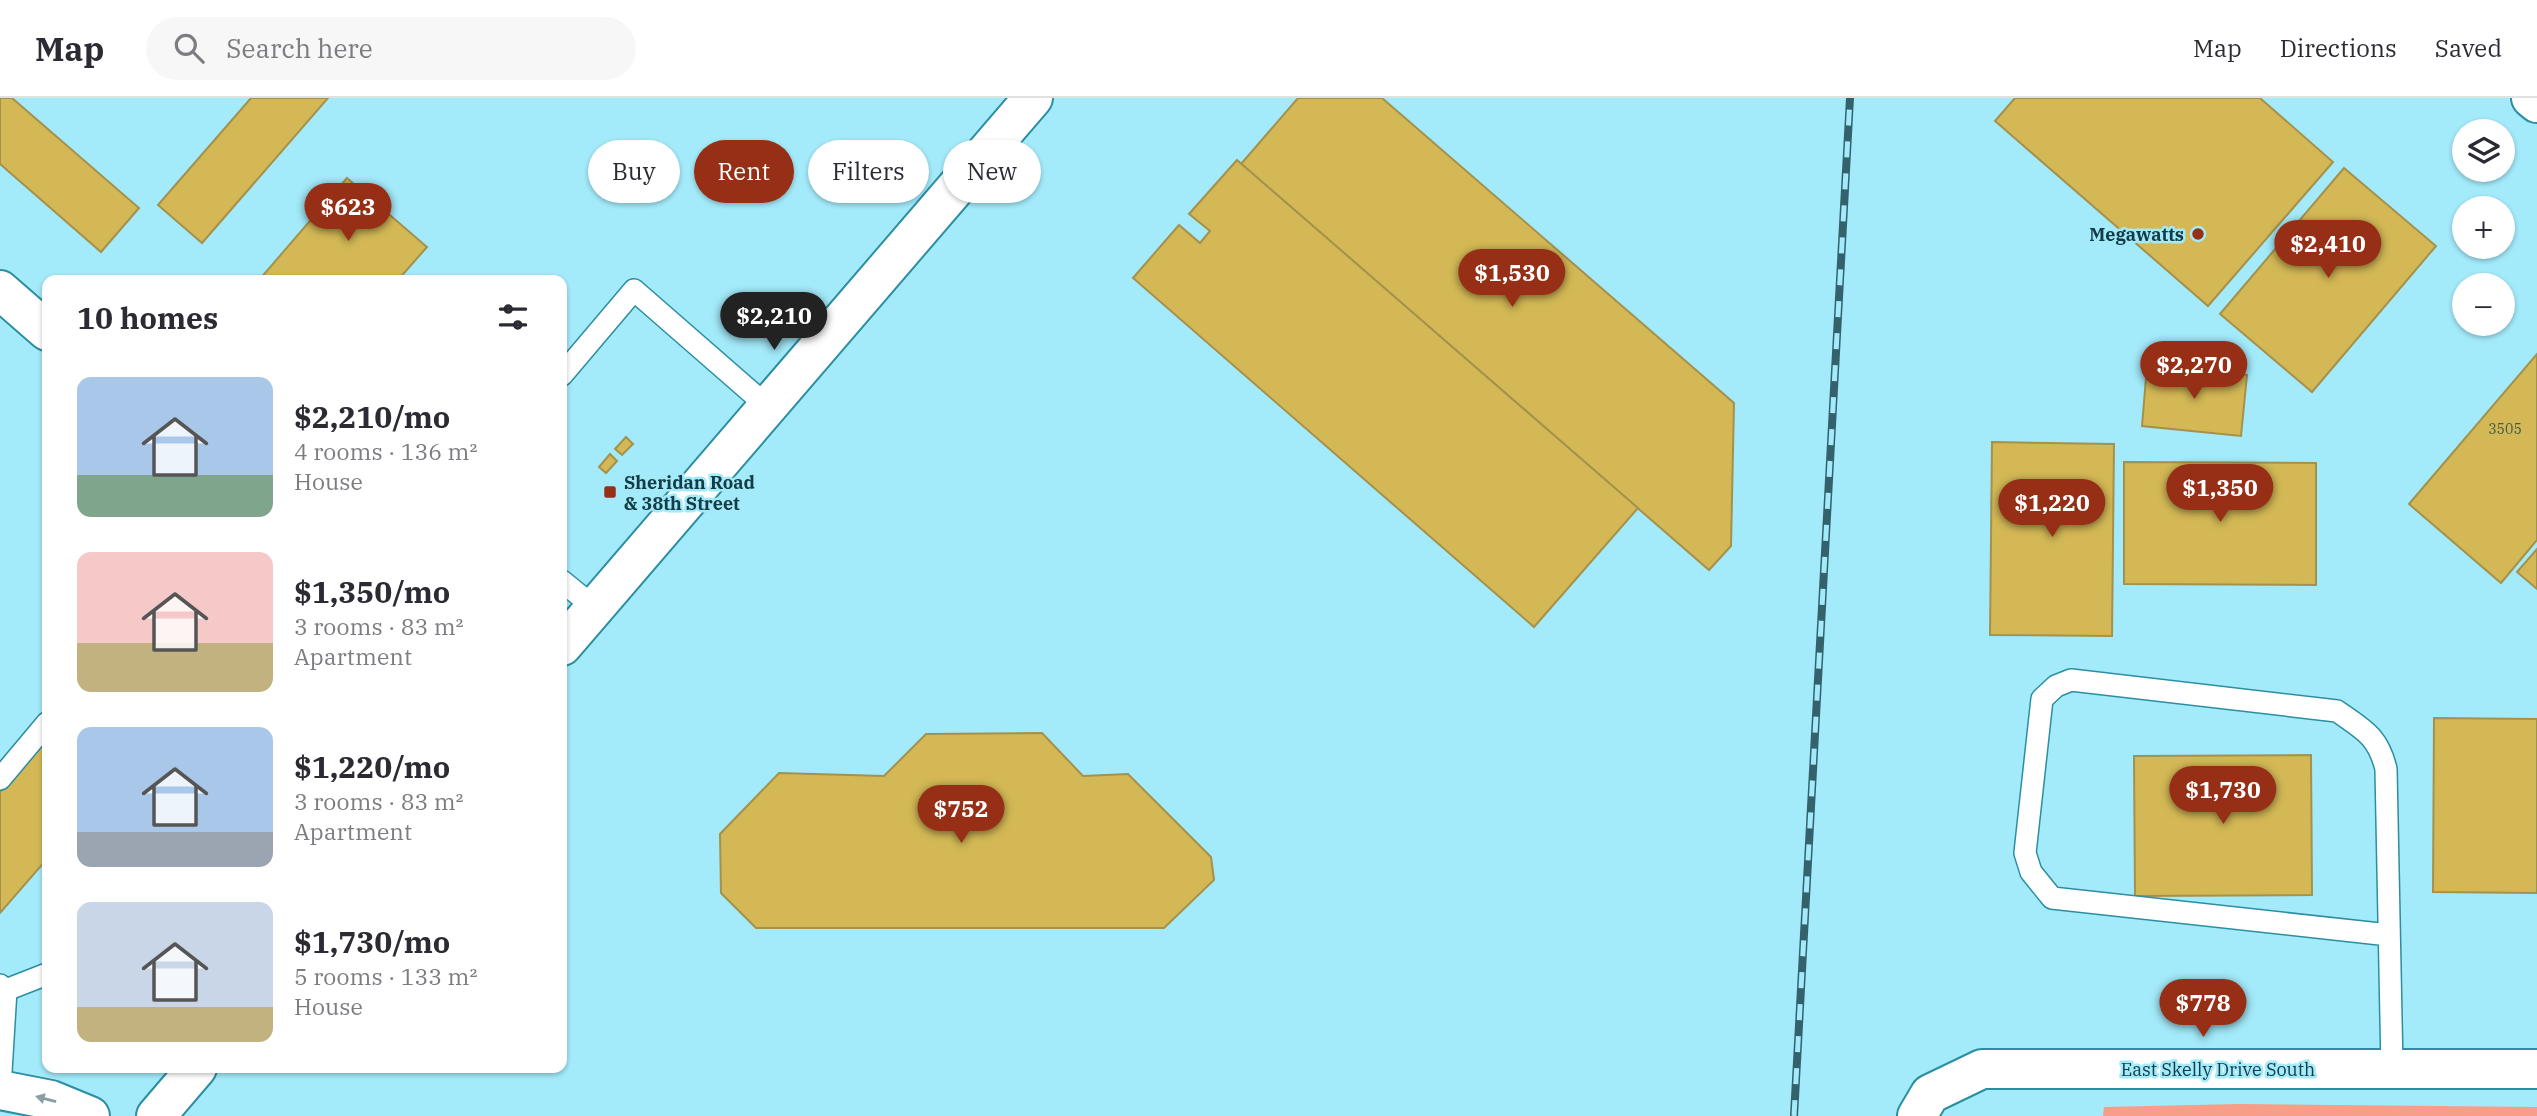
<!DOCTYPE html>
<html lang="en">
<head>
<meta charset="utf-8">
<style>
  :root { --surface:#fff; --page:#f7f7f7; --text:#2b2b33; --muted:#7c7c81; --line:#e1e1e2; --accent:#972e16 }
  body { margin:0; font-family:"IBM Plex Serif",serif; background:var(--page); color:var(--text); height:100vh; display:flex; flex-direction:column; font-size:26px; white-space:nowrap }
  * { box-sizing:border-box; margin:0 }
  p { font-size:23px; color:var(--muted) }
  .icon { flex:none; width:38px; height:38px; fill:none; stroke:currentColor; stroke-width:2; stroke-linecap:round; stroke-linejoin:round }
  .map { position:relative; flex:1; overflow:hidden }
  .details { position:absolute; left:42px; top:177px; width:525px; height:798px; display:flex; flex-direction:column; background:var(--surface); border-radius:14px; box-shadow:0 2px 5px #0004 }
  .details>* { flex:none }
  .guide { position:absolute; left:588px; top:42px; width:665px; height:63px; display:flex; gap:14px }
  .buttons { position:absolute; left:2452px; top:21px; display:grid; gap:14px }
  .buttons a { display:grid; place-items:center; width:63px; height:63px; border-radius:50%; background:var(--surface); box-shadow:0 2px 5px #0004; font-size:35px }
  .price { position:absolute; translate:-50% -60px; padding:0 16px; border-radius:24px; background:var(--accent); color:#fff; font-size:23px; line-height:46px; filter:drop-shadow(0 2px 4px #0008) }
  .price::after { content:''; position:absolute; left:50%; top:42px; width:21px; height:16px; margin-left:-10px; background:inherit; clip-path:polygon(0 0,100% 0,50% 100%) }
  .price.active { background:#222; color:#fff }
  ul { padding:0; list-style:none }
  li { display:flex; align-items:center; gap:21px; height:175px; padding:0 35px }
  li span { display:grid; place-items:center; flex:none; width:196px; height:140px; border-radius:14px; color:#555 }
  li>.icon { margin-inline-start:auto }
  span .icon { width:84px; height:84px; fill:#fffc; stroke-width:1 }
  li b { font-size:30px }
  h2 { display:flex; justify-content:space-between; align-items:center; height:84px; padding:0 35px; font-size:30px }
  .pill { padding:0 24px; border-radius:32px; background:var(--surface); box-shadow:0 2px 5px #0004; font-size:24px; line-height:63px }
  .pill.active { background:var(--accent); color:#fff }
  header { display:flex; align-items:center; gap:42px; box-sizing:border-box; height:98px; padding:0 35px; background:var(--surface); border-bottom:2px solid var(--line) }
  header strong { font-size:33px }
  nav { display:flex; gap:38px; margin-inline-start:auto; font-size:24px }
  .search { width:490px; height:63px; background:var(--page); display:flex; align-items:center; gap:18px; box-sizing:border-box; padding:0 24px; border-radius:38px; color:var(--muted); font-size:26px }
  .map>svg:first-child { display:block }
  .green { fill:#f89d88 }
  .building { fill:#d3b855; stroke:#a4914c; stroke-width:2 }
  .lines { fill:none; stroke-linecap:round; stroke-linejoin:round }
  .lane-casing { stroke:#2c8ea2; stroke-width:24 }
  .street-casing { stroke:#2c8ea2; stroke-width:42 }
  .secondary-casing { stroke:#2c8ea2; stroke-width:42 }
  .lane { stroke:#fff; stroke-width:21 }
  .street { stroke:#fff; stroke-width:38 }
  .secondary { stroke:#fff; stroke-width:38 }
  .rail-casing { stroke:#33626c; stroke-width:8 }
  .rail { stroke:#a3eafa; stroke-width:5; stroke-dasharray:16; stroke-linecap:butt }
  .oneway { fill:#8a9ea2 }
  .poi-dot { fill:#972e16; stroke:#a3eafa; stroke-width:2.5 }
  .labels { text-anchor:middle; dominant-baseline:central; stroke-width:5; stroke-linejoin:round; paint-order:stroke }
  .number-label { font-size:14px; fill:#445b48 }
  .poi-label { font-size:18px; font-weight:bold; fill:#143c44; stroke:#a3eafa; text-anchor:end }
  .street-label { font-size:18px; fill:#143c44; stroke:#a3eafa }
</style>
</head>
<body>
<header>
<strong>Map</strong>
<div class="search"><svg class="icon" aria-label="search" viewBox="0 0 24 24"><circle cx="10" cy="10" r="6"/><path d="M15 15l6 6"/></svg>Search here</div>
<nav><a>Map</a><a>Directions</a><a>Saved</a></nav>
</header>
<div class="map">
<svg width="2537" height="1018" viewBox="0 0 2537 1018">
  <rect width="100%" height="100%" fill="#a3eafa"/>
  <polygon class="green" points="2239,1006 2537,1009 2537,1018 2103,1018 2104,1009"/>
  <g class="building">
    <polygon points="0,0 12,0 139,110 101,154 0,66"/>
    <polygon points="251,0 328,0 202,145 158,107"/>
    <polygon points="1298,0 1382,0 1734,305 1731,448 1709,472 1241,66"/>
    <polygon points="2015,0 2260,0 2333,64 2208,208 1995,23"/>
    <polygon points="1237,62 1638,410 1534,529 1133,180 1179,127 1200,145 1210,133 1189,116"/>
    <polygon points="2344,70 2436,148 2312,294 2220,216"/>
    <polygon points="347,80 427,149 398,182 259,182"/>
    <polygon points="2537,256 2537,442 2501,485 2409,406"/>
    <polygon points="2147,268 2247,277 2241,338 2142,328"/>
    <polygon points="626,339 633,346 622,357 615,351"/>
    <polygon points="1992,344 2114,346 2112,538 1990,537"/>
    <polygon points="610,356 617,363 606,375 599,369"/>
    <polygon points="2124,364 2316,365 2316,487 2124,486"/>
    <polygon points="2537,451 2537,491 2517,474"/>
    <polygon points="2434,620 2537,621 2537,795 2433,794"/>
    <polygon points="1042,635 1083,678 1128,676 1211,759 1214,782 1164,830 756,830 721,795 720,736 779,675 884,678 926,636"/>
    <polygon points="47,640 47,761 0,815 0,694"/>
    <polygon points="2311,657 2312,797 2135,798 2134,658"/>
  </g>
  <g class="lines">
    <g class="lane-casing">
      <g id="lane">
        <polyline points="562,277 634,192 767,308"/>
        <polyline points="562,483 595,510"/>
        <polyline points="0,681 47,625"/>
        <path d="M 2389,837 L 2052,800 L 2031,774 L 2025,755 L 2042,601 L 2056,588 L 2071,582 L 2337,613 C 2364,632 2378,638 2386,671 L 2392,971"/>
        <polyline points="0,887 6,892 47,876"/>
        <polyline points="0,990 6,892"/>
      </g>
    </g>
    <g class="street-casing">
      <g id="street">
        <polyline points="2531,0 2537,5"/>
        <polyline points="0,192 47,233"/>
      </g>
    </g>
    <g class="secondary-casing">
      <g id="secondary">
        <polyline points="562,548 1033,0"/>
        <polyline points="0,992 51,1002 90,1018"/>
        <polyline points="156,1018 197,970"/>
        <polyline points="1917,1018 1930,996 1982,971 2537,971"/>
      </g>
    </g>
    <use href="#lane" class="lane"/>
    <use href="#street" class="street"/>
    <use href="#secondary" class="secondary"/>
    <g class="rail-casing">
      <polyline id="rail" points="1794,1018 1850,0"/>
    </g>
    <use href="#rail" class="rail"/>
  </g>
  <defs><path id="oneway-solid" d="M-6-.8H1V-3.2L6.5 0L1 3.2V.8H-6Z" transform="scale(1.75)"/></defs>
  <use class="oneway" href="#oneway-solid" transform="translate(46 1001) rotate(-165)"/>
  <g class="poi-dot">
    <circle cx="2198" cy="136" r="7"/>
    <rect x="603" y="387" width="14" height="14" rx="3.5"/>
  </g>
  <g class="labels">
    <g class="number-label">
      <text x="2505" y="331">3505</text>
    </g>
    <g class="poi-label">
      <text x="2184" y="136">Megawatts</text>
      <text x="624" y="384" text-anchor="start">Sheridan Road<tspan x="624" dy="21">&amp; 38th Street</tspan></text>
    </g>
    <g class="street-label">
      <text x="2218" y="971">East Skelly Drive South</text>
    </g>
  </g>
</svg>
<div class="buttons">
<a><svg class="icon" aria-label="layers" viewBox="0 0 24 24"><path d="M12 4l9 5-9 5-9-5zM3 14l9 5 9-5"/></svg></a>
<a>+</a>
<a>−</a>
</div>
<b class="price" style="left:348px;top:145px">$623</b>
<b class="price" style="left:2328px;top:182px">$2,410</b>
<b class="price" style="left:1512px;top:211px">$1,530</b>
<b class="price active" style="left:774px;top:254px">$2,210</b>
<b class="price" style="left:2194px;top:303px">$2,270</b>
<b class="price" style="left:2220px;top:426px">$1,350</b>
<b class="price" style="left:2052px;top:441px">$1,220</b>
<b class="price" style="left:2223px;top:728px">$1,730</b>
<b class="price" style="left:961px;top:747px">$752</b>
<b class="price" style="left:2203px;top:941px">$778</b>
<div class="guide">
<a class="pill">Buy</a>
<a class="pill active">Rent</a>
<a class="pill">Filters</a>
<a class="pill">New</a>
</div>
<section class="details">
<h2>10 homes<svg class="icon" aria-label="filters" viewBox="0 0 24 24"><path d="M4 7h16M4 17h16"/><circle cx="9" cy="7" r="2"/><circle cx="15" cy="17" r="2"/></svg></h2>
<ul>
<li><span style="background:linear-gradient(#a9c7e8 70%,#7fa58c 0)"><svg class="icon" aria-label="home" viewBox="0 0 24 24"><path d="M3 11l9-7 9 7M6 9v11h12V9"/></svg></span><div><b>$2,210/mo</b><p>4 rooms · 136 m²</p><p>House</p></div></li>
<li><span style="background:linear-gradient(#f6c9c9 65%,#c2b280 0)"><svg class="icon" aria-label="home" viewBox="0 0 24 24"><path d="M3 11l9-7 9 7M6 9v11h12V9"/></svg></span><div><b>$1,350/mo</b><p>3 rooms · 83 m²</p><p>Apartment</p></div></li>
<li><span style="background:linear-gradient(#a9c7e8 75%,#9aa5b1 0)"><svg class="icon" aria-label="home" viewBox="0 0 24 24"><path d="M3 11l9-7 9 7M6 9v11h12V9"/></svg></span><div><b>$1,220/mo</b><p>3 rooms · 83 m²</p><p>Apartment</p></div></li>
<li><span style="background:linear-gradient(#c9d6e8 75%,#c2b280 0)"><svg class="icon" aria-label="home" viewBox="0 0 24 24"><path d="M3 11l9-7 9 7M6 9v11h12V9"/></svg></span><div><b>$1,730/mo</b><p>5 rooms · 133 m²</p><p>House</p></div></li>
</ul>
</section>
</div>
</body>
</html>
